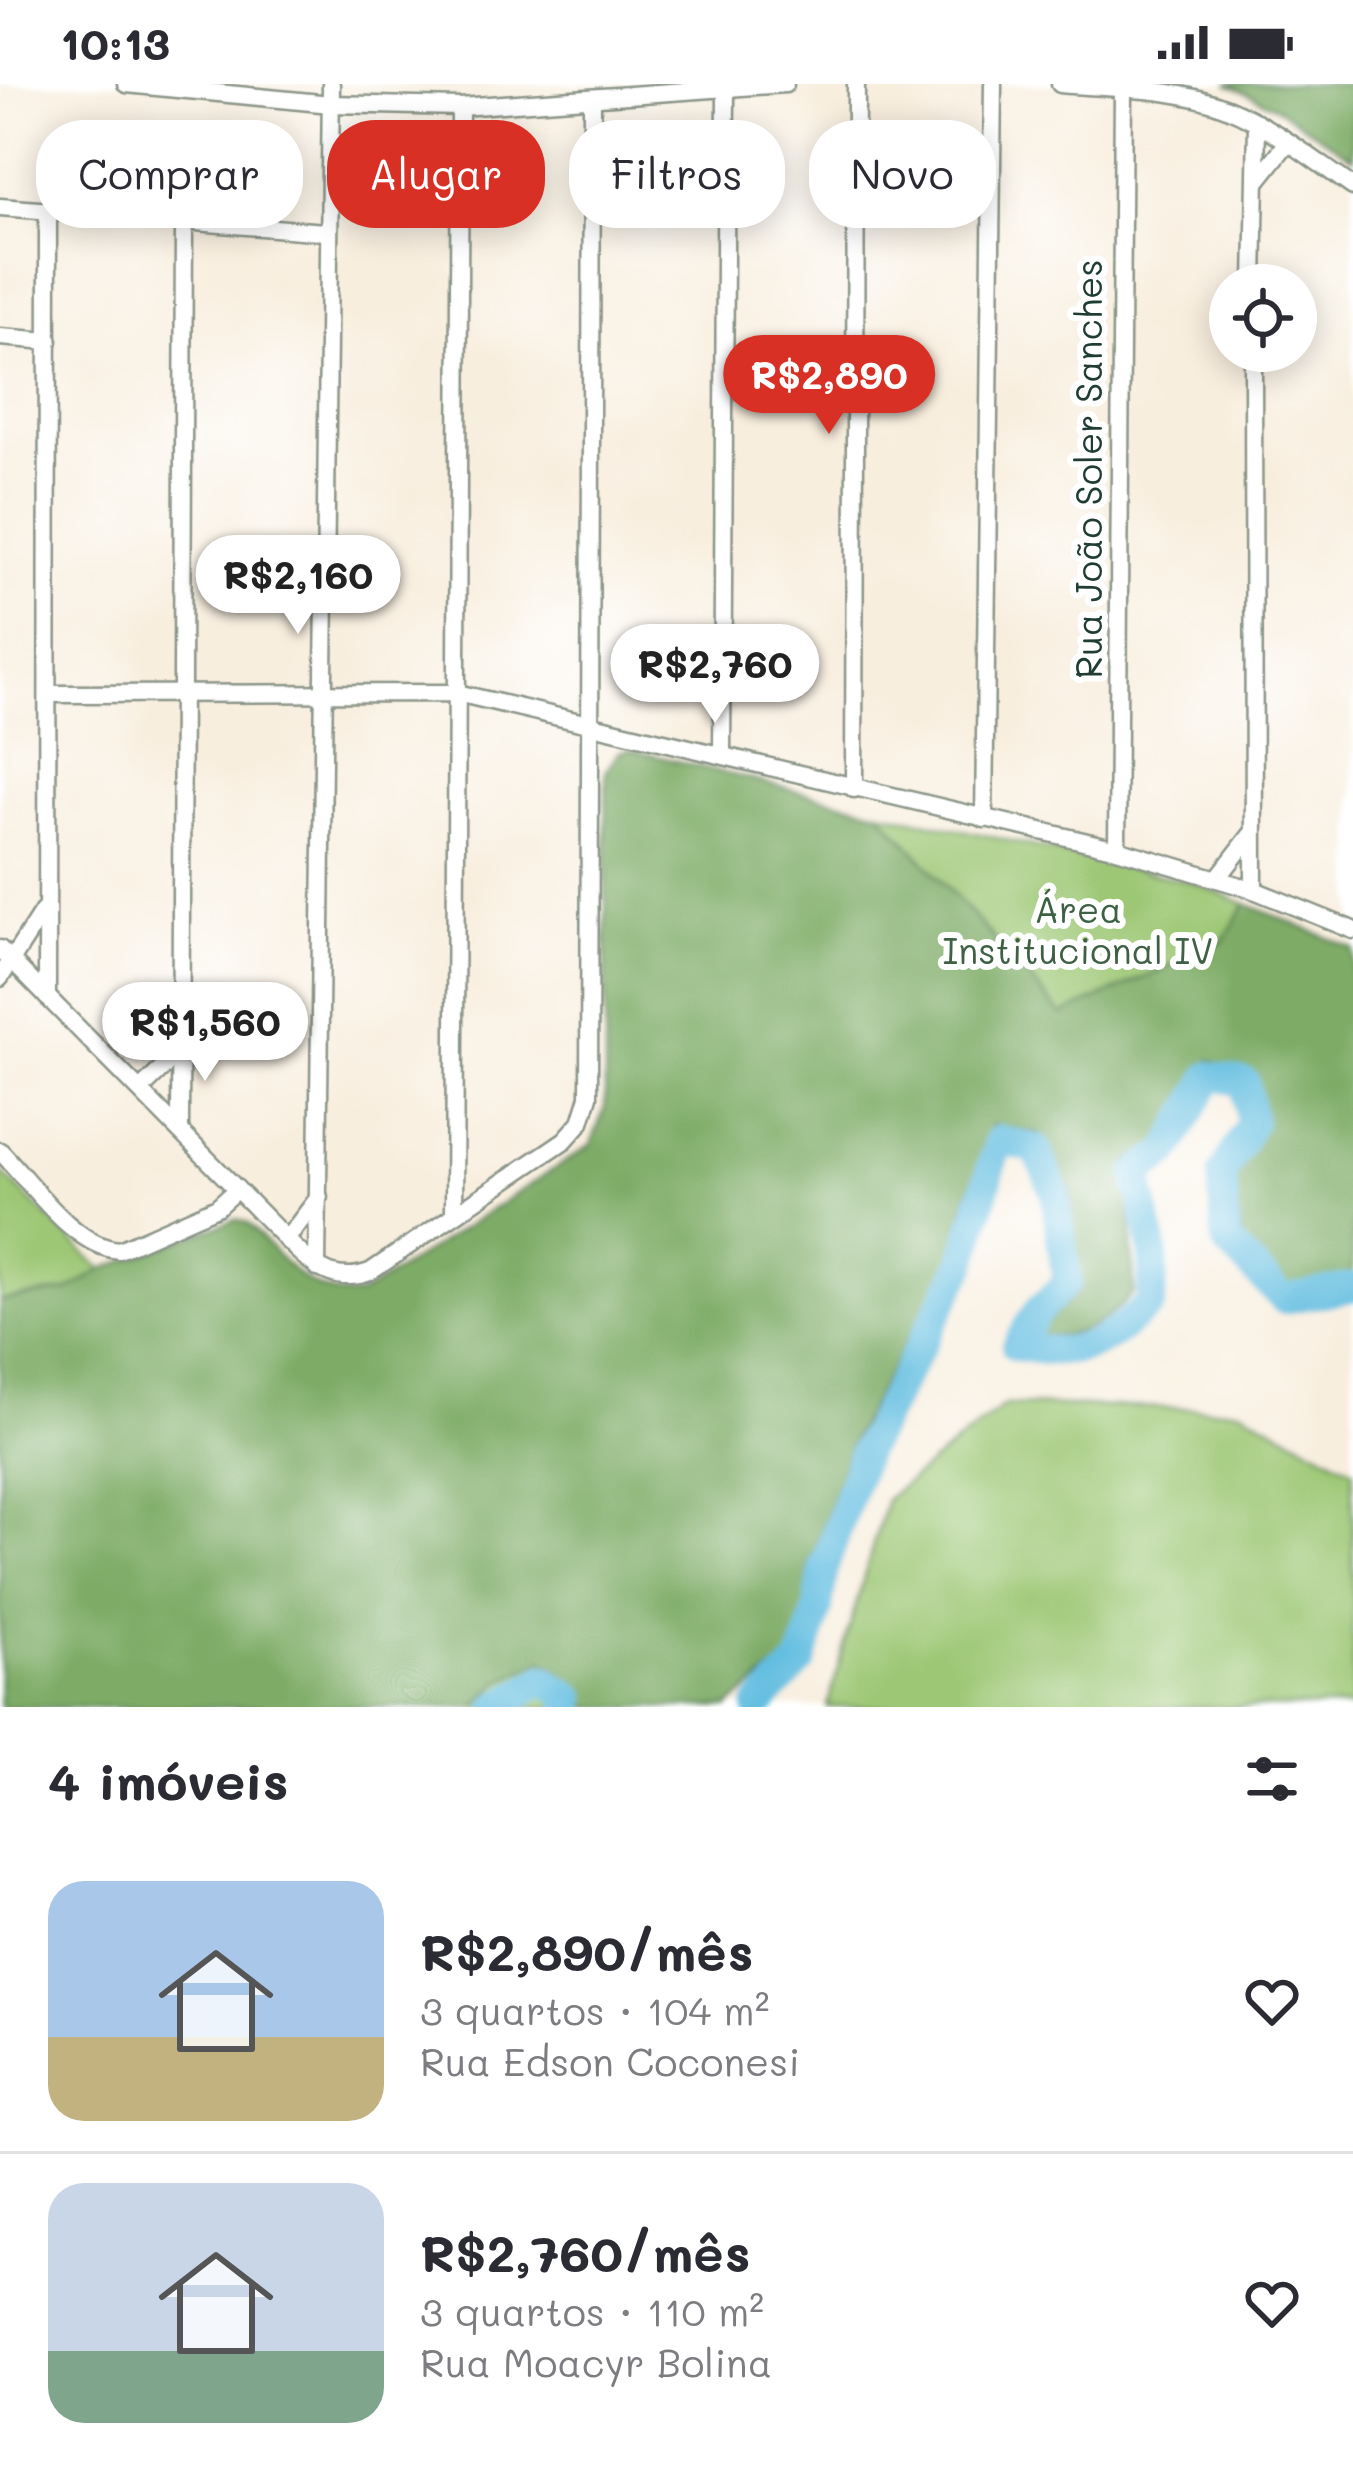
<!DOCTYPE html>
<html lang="pt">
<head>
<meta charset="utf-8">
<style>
  :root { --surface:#fff; --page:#f7f7f7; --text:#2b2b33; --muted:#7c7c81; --line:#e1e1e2; --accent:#d93025 }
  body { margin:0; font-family:Mali,sans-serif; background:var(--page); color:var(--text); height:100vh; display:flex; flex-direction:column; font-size:45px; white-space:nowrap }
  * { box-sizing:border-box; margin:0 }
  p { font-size:39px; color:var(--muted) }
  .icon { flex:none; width:66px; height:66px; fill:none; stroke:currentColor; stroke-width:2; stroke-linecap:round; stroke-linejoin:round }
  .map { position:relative; height:1623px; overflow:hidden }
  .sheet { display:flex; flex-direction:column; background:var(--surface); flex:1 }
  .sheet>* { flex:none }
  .top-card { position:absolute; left:36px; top:36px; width:1281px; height:108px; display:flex; gap:24px }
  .controls { position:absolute; left:1209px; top:180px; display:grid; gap:24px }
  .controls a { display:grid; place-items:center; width:108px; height:108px; border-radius:50%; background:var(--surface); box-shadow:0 6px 30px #0003; font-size:60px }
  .price { position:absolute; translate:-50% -102px; padding:0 27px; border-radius:42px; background:#fff; color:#222; font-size:39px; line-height:78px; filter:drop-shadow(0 3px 6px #0008) }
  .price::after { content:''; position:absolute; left:50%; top:72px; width:36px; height:27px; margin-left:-18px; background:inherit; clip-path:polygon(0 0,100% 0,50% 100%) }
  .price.selected { background:var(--accent); color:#fff }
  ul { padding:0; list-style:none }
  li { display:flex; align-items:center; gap:36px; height:300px; padding:0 48px }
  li+li { border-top:3px solid var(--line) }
  li span { display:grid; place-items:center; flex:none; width:336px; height:240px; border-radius:36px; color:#555 }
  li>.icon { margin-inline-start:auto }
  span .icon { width:144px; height:144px; fill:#fffc; stroke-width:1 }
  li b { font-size:51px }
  h2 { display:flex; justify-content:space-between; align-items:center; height:144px; padding:0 48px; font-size:51px }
  .pill { padding:0 42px; border-radius:48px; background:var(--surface); box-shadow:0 6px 30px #0003; font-size:42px; line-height:108px }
  .pill.selected { background:var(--accent); color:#fff }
  .status { display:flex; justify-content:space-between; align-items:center; height:84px; padding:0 60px; background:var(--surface); direction:ltr }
  .status svg { height:33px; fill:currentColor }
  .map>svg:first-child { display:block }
  .green { fill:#9dc774; stroke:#5e8254; stroke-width:3 }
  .forest { fill:#7eac66; stroke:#4e744d; stroke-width:3 }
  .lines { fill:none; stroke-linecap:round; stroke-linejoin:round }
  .river { stroke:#62bde0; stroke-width:30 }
  .street-casing { stroke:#8c9689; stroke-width:21 }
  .street { stroke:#fff; stroke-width:16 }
  .labels { text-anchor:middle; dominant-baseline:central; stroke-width:12; stroke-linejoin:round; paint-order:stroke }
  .street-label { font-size:36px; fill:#1f3d34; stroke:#fff }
  .park-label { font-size:36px; fill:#3e6044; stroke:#fff }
</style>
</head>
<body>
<div class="status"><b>10:13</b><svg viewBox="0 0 49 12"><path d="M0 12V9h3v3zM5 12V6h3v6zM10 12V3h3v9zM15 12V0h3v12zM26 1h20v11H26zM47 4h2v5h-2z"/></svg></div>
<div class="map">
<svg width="1353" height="1623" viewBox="0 0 1353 1623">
  <rect width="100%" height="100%" fill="#fff"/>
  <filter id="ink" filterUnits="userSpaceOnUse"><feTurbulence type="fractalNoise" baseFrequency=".00833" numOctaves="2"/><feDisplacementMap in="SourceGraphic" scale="24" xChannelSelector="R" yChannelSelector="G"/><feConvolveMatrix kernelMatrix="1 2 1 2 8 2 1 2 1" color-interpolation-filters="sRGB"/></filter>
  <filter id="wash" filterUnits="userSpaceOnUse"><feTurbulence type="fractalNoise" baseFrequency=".004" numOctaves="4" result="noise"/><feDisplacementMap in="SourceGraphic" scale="48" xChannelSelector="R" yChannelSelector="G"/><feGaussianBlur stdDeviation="2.7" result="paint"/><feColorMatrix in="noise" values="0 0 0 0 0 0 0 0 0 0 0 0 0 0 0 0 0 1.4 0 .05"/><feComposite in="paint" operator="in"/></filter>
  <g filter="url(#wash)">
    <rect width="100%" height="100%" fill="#f8eede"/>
    <g class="green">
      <polygon points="879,727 1195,799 1246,820 1223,857 1062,931"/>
      <polygon points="0,1087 90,1174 103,1185 69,1207 0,1217"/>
      <polygon points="1005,1321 1240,1325 1353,1385 1353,1623 827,1623 886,1415"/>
      <polygon points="543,1576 587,1609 581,1623 475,1623 501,1597"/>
    </g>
    <g class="forest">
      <polygon points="1227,0 1353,0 1353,74 1276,23"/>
      <path d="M 628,665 L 879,727 L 1062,931 L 1223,858 L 1246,820 L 1353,864 L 1353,1190 L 1289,1203 L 1242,1155 L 1232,1095 L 1262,1038 L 1256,993 L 1211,976 L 1159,1061 L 1129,1077 L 1134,1208 C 1104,1241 1079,1256 1034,1251 L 1077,1208 L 1070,1106 L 1039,1050 L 992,1041 L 963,1127 L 954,1173 L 854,1351 L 809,1483 L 806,1531 L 791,1572 L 729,1623 L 581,1623 L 586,1608 L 543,1576 L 501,1597 L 475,1623 L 0,1623 L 0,1217 L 68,1207 L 103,1185 L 236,1135 L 248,1139 C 282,1175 306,1213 360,1211 L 591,1061 L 605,1023 L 606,687 L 619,668 Z"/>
    </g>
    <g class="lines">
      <g class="river">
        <polyline points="498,1623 544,1595 573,1614 569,1623"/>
        <path d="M 758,1623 L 802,1577 L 818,1525 L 824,1483 L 863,1369 L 964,1179 L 999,1056 L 1036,1065 L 1055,1108 L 1067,1198 L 1037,1228 L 1016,1262 C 1084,1274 1099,1264 1151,1219 L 1154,1170 L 1138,1090 L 1168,1068 L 1211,992 L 1245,998 L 1251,1039 L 1222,1090 L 1226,1158 L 1284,1215 L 1353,1203"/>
      </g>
    </g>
  </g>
  <g filter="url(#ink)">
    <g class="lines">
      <g class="street-casing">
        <g id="street">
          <polyline points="126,0 331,20 460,23 785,0"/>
          <path d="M 1060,0 C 1114,5 1176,3 1227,24 C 1273,43 1312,75 1353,103"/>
          <polyline points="1257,97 1288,58"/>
          <polyline points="0,123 326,148"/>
          <polyline points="1254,201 1257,38"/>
          <polyline points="0,253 49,257"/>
          <polyline points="1253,267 1254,806"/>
          <polyline points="49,610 457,609 1117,765 1254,806 1353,846"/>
          <polyline points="722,671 726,6"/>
          <polyline points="854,705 856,0"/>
          <polyline points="984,735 993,0"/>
          <polyline points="1117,765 1123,5"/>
          <polyline points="1217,795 1251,751"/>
          <path d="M 0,865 L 297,1166 C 319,1187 339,1199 370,1188 L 565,1056 L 581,1038 L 589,1012 L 592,16"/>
          <polyline points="0,894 43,827"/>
          <polyline points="47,913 48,128"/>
          <polyline points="140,1006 168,979 177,961"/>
          <polyline points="180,1047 184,141"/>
          <path d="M 0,1067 C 31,1098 73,1163 119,1166 L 217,1123 L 237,1105"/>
          <polyline points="454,1129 460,23"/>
          <polyline points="286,1156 319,1113"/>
          <polyline points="317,1184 331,0"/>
        </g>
      </g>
      <use href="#street" class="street"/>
    </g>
  </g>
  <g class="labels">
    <g class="street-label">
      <text transform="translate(1087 385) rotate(-90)">Rua João Soler Sanches</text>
    </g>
    <g class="park-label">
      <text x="1078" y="824">Área<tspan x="1078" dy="41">Institucional IV</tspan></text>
    </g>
  </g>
</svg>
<div class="controls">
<a><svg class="icon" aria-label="locate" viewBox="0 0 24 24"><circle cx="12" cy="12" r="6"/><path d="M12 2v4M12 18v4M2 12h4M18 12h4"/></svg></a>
</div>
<b class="price selected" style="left:829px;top:353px">R$2,890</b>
<b class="price" style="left:298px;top:553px">R$2,160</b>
<b class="price" style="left:715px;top:642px">R$2,760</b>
<b class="price" style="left:205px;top:1000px">R$1,560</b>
<div class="top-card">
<a class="pill">Comprar</a>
<a class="pill selected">Alugar</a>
<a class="pill">Filtros</a>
<a class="pill">Novo</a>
</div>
</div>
<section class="sheet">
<h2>4 imóveis<svg class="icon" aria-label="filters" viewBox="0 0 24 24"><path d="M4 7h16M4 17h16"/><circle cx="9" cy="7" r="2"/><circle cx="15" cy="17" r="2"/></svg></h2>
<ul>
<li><span style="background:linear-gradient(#a9c7e8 65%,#c2b280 0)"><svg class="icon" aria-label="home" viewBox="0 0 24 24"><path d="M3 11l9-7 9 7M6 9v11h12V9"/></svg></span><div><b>R$2,890/mês</b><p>3 quartos · 104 m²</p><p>Rua Edson Coconesi</p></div><svg class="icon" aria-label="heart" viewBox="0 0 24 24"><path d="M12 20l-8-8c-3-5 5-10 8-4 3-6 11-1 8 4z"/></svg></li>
<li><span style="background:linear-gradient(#c9d6e8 70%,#7fa58c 0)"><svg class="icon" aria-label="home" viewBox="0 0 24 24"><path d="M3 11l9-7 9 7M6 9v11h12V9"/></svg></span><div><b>R$2,760/mês</b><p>3 quartos · 110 m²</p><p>Rua Moacyr Bolina</p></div><svg class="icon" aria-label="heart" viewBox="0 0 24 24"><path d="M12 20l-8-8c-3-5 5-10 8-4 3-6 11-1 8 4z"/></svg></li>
</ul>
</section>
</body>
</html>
